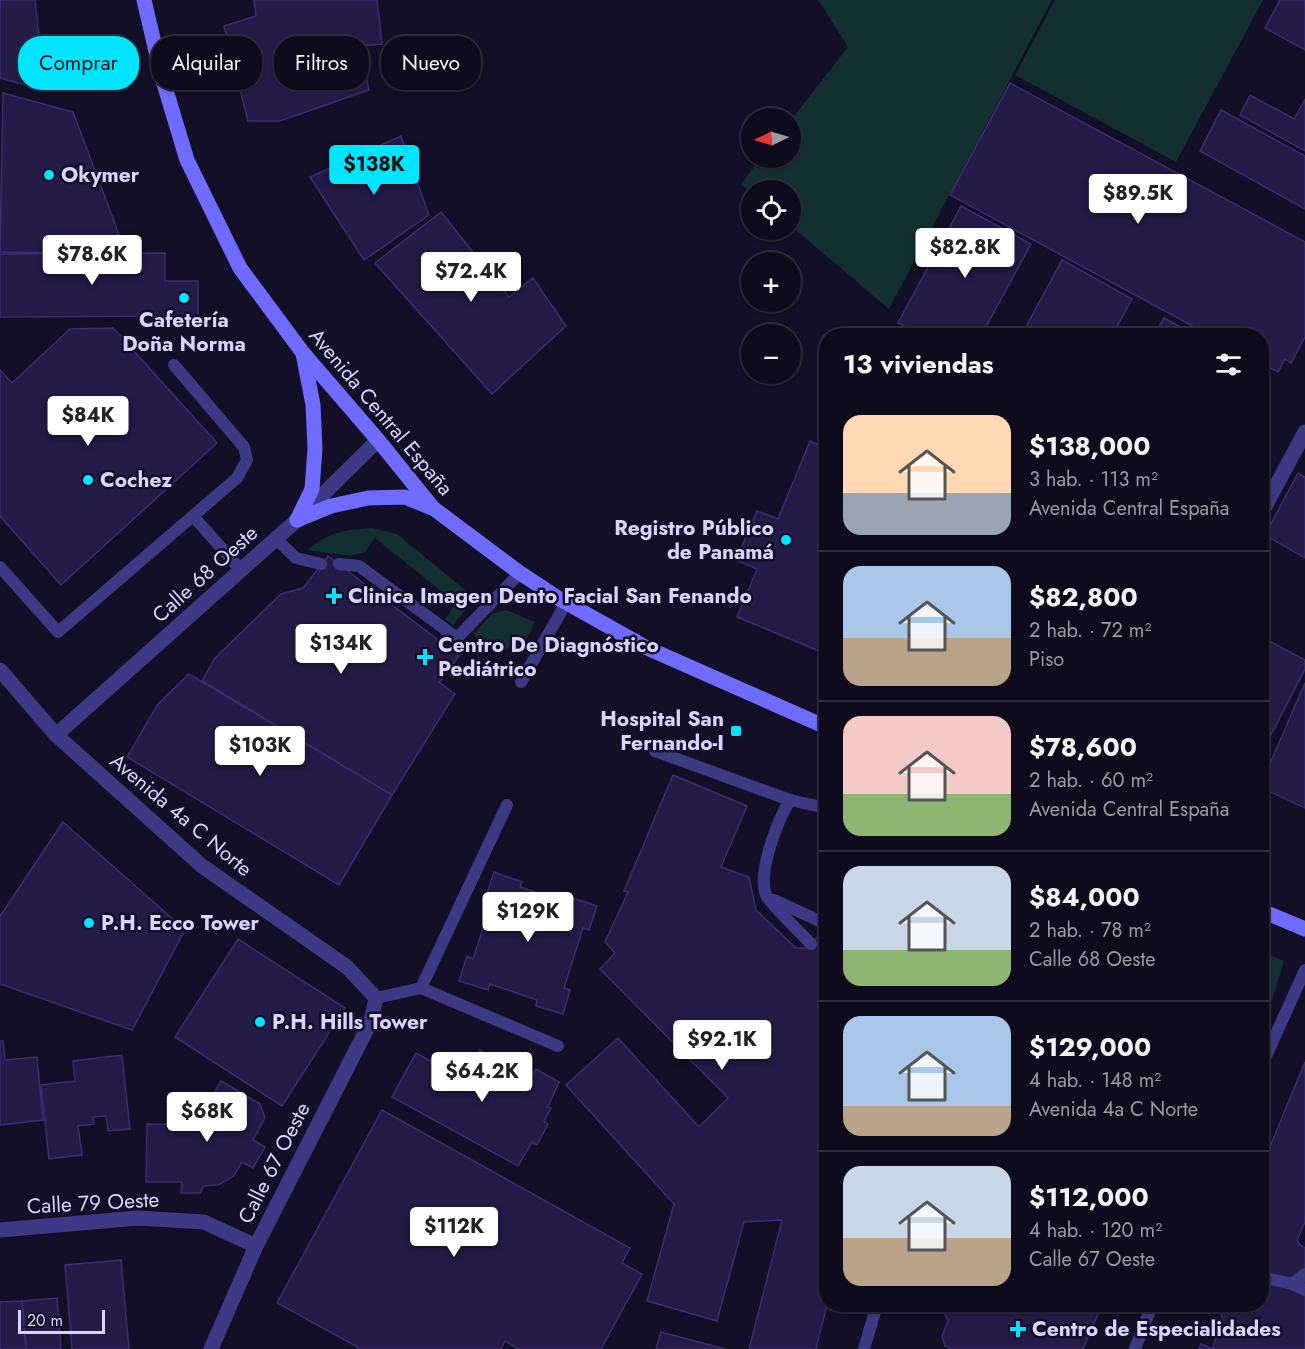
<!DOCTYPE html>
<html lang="es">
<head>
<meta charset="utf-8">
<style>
  :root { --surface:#0e0b1c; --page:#171425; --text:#f1f3f6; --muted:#9b9ba3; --line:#2e2b3b; --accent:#00e5ff }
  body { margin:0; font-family:Jost,sans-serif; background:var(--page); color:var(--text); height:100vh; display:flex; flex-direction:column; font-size:22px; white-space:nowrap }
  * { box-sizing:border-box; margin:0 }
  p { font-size:20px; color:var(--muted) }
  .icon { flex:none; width:33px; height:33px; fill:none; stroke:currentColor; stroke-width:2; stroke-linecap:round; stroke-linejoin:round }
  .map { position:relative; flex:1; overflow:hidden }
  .sheet { position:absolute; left:819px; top:328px; width:450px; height:984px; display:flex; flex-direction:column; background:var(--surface); border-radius:24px; box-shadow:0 2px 4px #0004,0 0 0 2px var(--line) }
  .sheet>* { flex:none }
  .hud { position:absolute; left:18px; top:36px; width:570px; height:54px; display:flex; gap:12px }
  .needle { width:39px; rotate:265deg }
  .controls { position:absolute; left:741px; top:108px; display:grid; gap:12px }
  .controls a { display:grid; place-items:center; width:60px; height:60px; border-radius:50%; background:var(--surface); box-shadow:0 2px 4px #0004,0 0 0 2px var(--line); font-size:30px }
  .scale { position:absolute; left:18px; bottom:15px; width:87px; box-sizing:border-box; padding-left:6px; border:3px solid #d9d4ff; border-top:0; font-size:16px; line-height:21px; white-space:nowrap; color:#d9d4ff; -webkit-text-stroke:4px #130f26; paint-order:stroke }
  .price { position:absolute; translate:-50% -51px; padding:0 14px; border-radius:6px; background:#fff; color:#222; font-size:20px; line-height:39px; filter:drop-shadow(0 2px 3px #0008) }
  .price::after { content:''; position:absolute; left:50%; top:36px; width:18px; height:14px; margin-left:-9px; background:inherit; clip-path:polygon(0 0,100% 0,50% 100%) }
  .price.on { background:var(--accent); color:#111 }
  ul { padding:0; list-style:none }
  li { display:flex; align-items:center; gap:18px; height:150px; padding:0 24px }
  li+li { border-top:2px solid var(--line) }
  li span { display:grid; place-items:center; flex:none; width:168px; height:120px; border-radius:18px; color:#555 }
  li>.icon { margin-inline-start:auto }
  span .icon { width:72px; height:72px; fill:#fffc; stroke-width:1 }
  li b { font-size:26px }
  h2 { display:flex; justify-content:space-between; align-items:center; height:72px; padding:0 24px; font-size:26px }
  .tag { padding:0 21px; border-radius:24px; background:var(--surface); box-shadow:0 2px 4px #0004,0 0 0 2px var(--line); font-size:21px; line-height:54px }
  .tag.on { background:var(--accent); color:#111 }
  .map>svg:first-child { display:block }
  .green { fill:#12302f }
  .building { fill:#241b47; stroke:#3b2d73; stroke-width:1.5 }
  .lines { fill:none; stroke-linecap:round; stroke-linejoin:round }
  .service { stroke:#3d3a85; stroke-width:12 }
  .minor { stroke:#3d3a85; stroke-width:15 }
  .secondary { stroke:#6f6bff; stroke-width:15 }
  .poi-dot { fill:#00e5ff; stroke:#130f26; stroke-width:2 }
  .labels { text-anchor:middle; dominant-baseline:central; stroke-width:5; stroke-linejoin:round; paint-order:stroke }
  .poi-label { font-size:21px; font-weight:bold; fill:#d9d4ff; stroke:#130f26; text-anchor:start }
  .street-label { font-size:21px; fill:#d9d4ff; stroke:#130f26 }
</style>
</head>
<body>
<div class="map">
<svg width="1305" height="1349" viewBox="0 0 1305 1349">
  <rect width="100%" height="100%" fill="#130f26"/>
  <g class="green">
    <polygon points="818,0 1052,0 889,309 791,226 790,190 752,190 751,193 741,184 761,158 790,158 791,120 848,47"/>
    <polygon points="1055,0 1263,0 1176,162 1015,75"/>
    <path d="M 373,528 L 397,534 L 475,598 L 453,625 L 445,619 L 456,603 L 375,538 L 365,552 L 350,556 L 307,550 C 331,531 344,530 373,528 Z"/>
    <polygon points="506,610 535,622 523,646 516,642 497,656 473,634 492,614"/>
    <polygon points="1262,951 1284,961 1270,1007 1262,1003"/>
  </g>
  <g class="building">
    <polygon points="0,0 35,0 41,54 33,87 0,78"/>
    <polygon points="254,0 377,0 382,44 359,46 369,90 280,121 248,121 224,26 256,16"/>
    <polygon points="1280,0 1305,0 1305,50 1265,28"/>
    <polygon points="1010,83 1305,242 1305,337 1291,363 1285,359 1278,372 1262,363 1262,336 1211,336 950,195"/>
    <polygon points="3,93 73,112 120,237 105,254 0,252"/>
    <polygon points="1250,95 1294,119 1305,99 1305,151 1240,115"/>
    <polygon points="1221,110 1305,156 1305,209 1200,151"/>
    <polygon points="401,136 429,215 364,260 310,177"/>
    <polygon points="961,206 1031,244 981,336 921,336 898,323"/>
    <polygon points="441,212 509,297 533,278 566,326 492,394 375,263"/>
    <polygon points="165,253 165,281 198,281 198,316 0,317 0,254"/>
    <polygon points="1062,260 1132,299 1112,336 1021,336"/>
    <polygon points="1164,318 1197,336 1154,336"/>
    <polygon points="113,328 217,443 61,585 0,516 0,370 12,383 70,329"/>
    <polygon points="810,441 826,448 826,654 737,617 757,569 736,560 757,511 778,519"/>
    <polygon points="1298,473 1305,477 1305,558 1265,535"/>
    <polygon points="328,556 459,656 439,682 455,694 392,795 202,681 215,658 281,594 303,588"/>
    <polygon points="1262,637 1305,660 1305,669 1262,752"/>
    <polygon points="189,674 392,795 339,885 127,757 158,704"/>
    <polygon points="1305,683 1305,808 1262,788 1262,782"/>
    <polygon points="673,775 747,806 721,867 749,877 756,910 796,948 807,948 821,933 826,936 826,1002 825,1004 826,1006 827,1305 816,1349 749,1349 782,1220 744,1222 717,1321 647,1301 674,1204 566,1085 618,1038 699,1127 728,1098 600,969 615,953 605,942 628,892 624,891"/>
    <polygon points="63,822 185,930 132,1030 0,984 0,916"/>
    <polygon points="494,872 522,882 520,887 568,903 570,897 597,906 589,930 583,928 564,988 570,990 563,1014 536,1006 537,1000 490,984 488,990 459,981 467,956 473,959 493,898 486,897"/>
    <polygon points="238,939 345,1008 282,1106 175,1037"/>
    <polygon points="0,1041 3,1041 5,1060 37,1057 43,1120 0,1125"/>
    <polygon points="480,1050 531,1078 536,1069 559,1082 548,1107 551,1108 544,1121 548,1124 537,1145 532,1142 518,1166 392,1097 416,1053 464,1079"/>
    <polygon points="122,1055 130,1129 108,1131 106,1116 93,1117 94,1124 78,1126 82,1155 49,1159 41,1085 75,1081 73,1061"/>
    <polygon points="1305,1062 1305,1222 1297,1240 1300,1245 1305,1248 1305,1349 1199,1349 1201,1344 1212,1349 1223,1319 1217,1305 1262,1305 1262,1278 1270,1259 1262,1255 1262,1166"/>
    <polygon points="221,1081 260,1104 265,1118 253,1140 265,1147 253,1168 242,1162 234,1176 218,1185 204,1186 200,1193 181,1193 182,1182 146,1182 147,1124 194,1125"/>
    <polygon points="382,1110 630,1248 622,1263 642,1274 601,1349 519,1349 505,1341 501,1349 361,1349 277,1303"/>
    <polygon points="121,1260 129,1349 72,1349 65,1265"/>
    <polygon points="57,1298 61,1349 26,1349 22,1301"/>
    <polygon points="22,1301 26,1349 0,1349 0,1302"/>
    <polygon points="949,1305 1102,1305 1083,1349 952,1349 945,1346 942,1336 948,1321 945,1314"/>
    <polygon points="661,1332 725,1349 656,1349"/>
  </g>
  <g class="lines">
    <g class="service">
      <polyline points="193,516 241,570"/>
      <polyline points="276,539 296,558 321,564"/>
      <polyline points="339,564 359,566 457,638 520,573"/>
      <polyline points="0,567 58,632 237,478 247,460 244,447 174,365"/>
      <polyline points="521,682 566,603"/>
      <polyline points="655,751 790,800"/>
      <polyline points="774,900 826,924"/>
      <path d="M 811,944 C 802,934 771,905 766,895 C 757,872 778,820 790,800 L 826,808"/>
      <polyline points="421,988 507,805"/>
      <polyline points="376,998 421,988 558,1046"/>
      <polyline points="1262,1065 1305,970"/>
      <polyline points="1262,1277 1292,1284 1305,1290"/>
      <polyline points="1292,1284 1305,1274"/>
      <polyline points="864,1349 877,1305"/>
      <polyline points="1135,1349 1152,1305"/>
    </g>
    <g class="minor">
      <polyline points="1262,512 1305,432"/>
      <polyline points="0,670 56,735 202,866 347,967 376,998 371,1021 256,1246 211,1349"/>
      <polyline points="56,735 297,520 378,440"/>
      <polyline points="0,1230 138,1218 204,1222 256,1246"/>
    </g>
    <g class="secondary">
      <polyline points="144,0 162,77 187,160 240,268 303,353 378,440 433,508 520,573 558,598 647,648 826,727"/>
      <polyline points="297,520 312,489 315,449 313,405 303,353"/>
      <polyline points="297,520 331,506 368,498 405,497 432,508"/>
      <polyline points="1262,911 1305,929"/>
    </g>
  </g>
  <g class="poi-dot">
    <circle cx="49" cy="175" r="6"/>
    <circle cx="184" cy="298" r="6"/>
    <circle cx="88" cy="480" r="6"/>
    <circle cx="786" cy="540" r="6"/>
    <path d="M331 587h6v6h6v6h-6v6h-6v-6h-6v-6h6z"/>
    <path d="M422 648h6v6h6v6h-6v6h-6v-6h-6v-6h6z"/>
    <rect x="730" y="725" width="12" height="12" rx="3"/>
    <circle cx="89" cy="923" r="6"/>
    <circle cx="260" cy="1022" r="6"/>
    <path d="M1015 1320h6v6h6v6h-6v6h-6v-6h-6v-6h6z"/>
  </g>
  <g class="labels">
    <g class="poi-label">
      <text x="61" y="175">Okymer</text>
      <text x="184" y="320" text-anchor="middle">Cafetería<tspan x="184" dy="24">Doña Norma</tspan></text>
      <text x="100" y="480">Cochez</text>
      <text x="774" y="528" text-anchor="end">Registro Público<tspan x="774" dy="24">de Panamá</tspan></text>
      <text x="348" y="596">Clinica Imagen Dento Facial San Fenando</text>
      <text x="438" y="645">Centro De Diagnóstico<tspan x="438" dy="24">Pediátrico</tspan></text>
      <text x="724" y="719" text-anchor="end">Hospital San<tspan x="724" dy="24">Fernando-I</tspan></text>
      <text x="101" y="923">P.H. Ecco Tower</text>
      <text x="272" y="1022">P.H. Hills Tower</text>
      <text x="1032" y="1329">Centro de Especialidades</text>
    </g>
    <g class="street-label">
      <text transform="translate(381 412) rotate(50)">Avenida Central España</text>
      <text transform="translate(205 574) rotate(-42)">Calle 68 Oeste</text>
      <text transform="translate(181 815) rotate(40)">Avenida 4a C Norte</text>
      <text transform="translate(274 1163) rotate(-63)">Calle 67 Oeste</text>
      <text transform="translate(93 1203) rotate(-3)">Calle 79 Oeste</text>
    </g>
  </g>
</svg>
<div class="controls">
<a><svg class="needle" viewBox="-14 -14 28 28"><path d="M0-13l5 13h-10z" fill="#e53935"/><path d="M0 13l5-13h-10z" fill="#9b9ba3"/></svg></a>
<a><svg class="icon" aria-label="locate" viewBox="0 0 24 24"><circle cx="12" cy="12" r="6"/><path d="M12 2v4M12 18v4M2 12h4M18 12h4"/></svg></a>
<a>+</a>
<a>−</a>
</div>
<div class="scale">20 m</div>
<b class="price on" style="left:374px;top:196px">$138K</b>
<b class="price" style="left:1138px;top:225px">$89.5K</b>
<b class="price" style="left:965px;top:279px">$82.8K</b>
<b class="price" style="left:92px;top:286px">$78.6K</b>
<b class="price" style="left:471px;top:303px">$72.4K</b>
<b class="price" style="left:88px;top:447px">$84K</b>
<b class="price" style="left:341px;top:675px">$134K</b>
<b class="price" style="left:260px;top:777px">$103K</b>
<b class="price" style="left:528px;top:943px">$129K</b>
<b class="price" style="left:722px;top:1071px">$92.1K</b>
<b class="price" style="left:482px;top:1103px">$64.2K</b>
<b class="price" style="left:207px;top:1143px">$68K</b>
<b class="price" style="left:454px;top:1258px">$112K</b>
<div class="hud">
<a class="tag on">Comprar</a>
<a class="tag">Alquilar</a>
<a class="tag">Filtros</a>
<a class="tag">Nuevo</a>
</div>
<section class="sheet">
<h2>13 viviendas<svg class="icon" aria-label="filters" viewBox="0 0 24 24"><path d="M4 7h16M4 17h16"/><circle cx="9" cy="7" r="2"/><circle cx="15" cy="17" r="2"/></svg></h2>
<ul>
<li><span style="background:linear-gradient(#ffd9b3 65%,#9aa5b1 0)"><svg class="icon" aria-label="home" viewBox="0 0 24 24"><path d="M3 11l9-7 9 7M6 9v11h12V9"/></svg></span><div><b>$138,000</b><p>3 hab. · 113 m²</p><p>Avenida Central España</p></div></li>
<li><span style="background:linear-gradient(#a9c7e8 60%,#b9a48a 0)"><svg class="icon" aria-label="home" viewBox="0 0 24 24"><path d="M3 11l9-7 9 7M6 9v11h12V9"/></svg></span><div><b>$82,800</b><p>2 hab. · 72 m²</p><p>Piso</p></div></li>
<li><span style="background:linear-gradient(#f6c9c9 65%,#8fb573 0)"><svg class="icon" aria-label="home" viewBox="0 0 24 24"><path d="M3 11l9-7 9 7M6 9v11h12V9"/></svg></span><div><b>$78,600</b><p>2 hab. · 60 m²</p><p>Avenida Central España</p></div></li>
<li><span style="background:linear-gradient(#c9d6e8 70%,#8fb573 0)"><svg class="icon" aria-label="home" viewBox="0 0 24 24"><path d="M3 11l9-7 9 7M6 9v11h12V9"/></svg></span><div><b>$84,000</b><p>2 hab. · 78 m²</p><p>Calle 68 Oeste</p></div></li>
<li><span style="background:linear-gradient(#a9c7e8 75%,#b9a48a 0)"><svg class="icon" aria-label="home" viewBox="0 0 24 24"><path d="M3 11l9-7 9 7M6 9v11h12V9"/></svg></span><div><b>$129,000</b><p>4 hab. · 148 m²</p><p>Avenida 4a C Norte</p></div></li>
<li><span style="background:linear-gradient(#c9d6e8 60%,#b9a48a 0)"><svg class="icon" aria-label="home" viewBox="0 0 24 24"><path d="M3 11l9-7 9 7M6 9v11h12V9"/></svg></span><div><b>$112,000</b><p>4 hab. · 120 m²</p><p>Calle 67 Oeste</p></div></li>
</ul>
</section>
</div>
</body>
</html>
